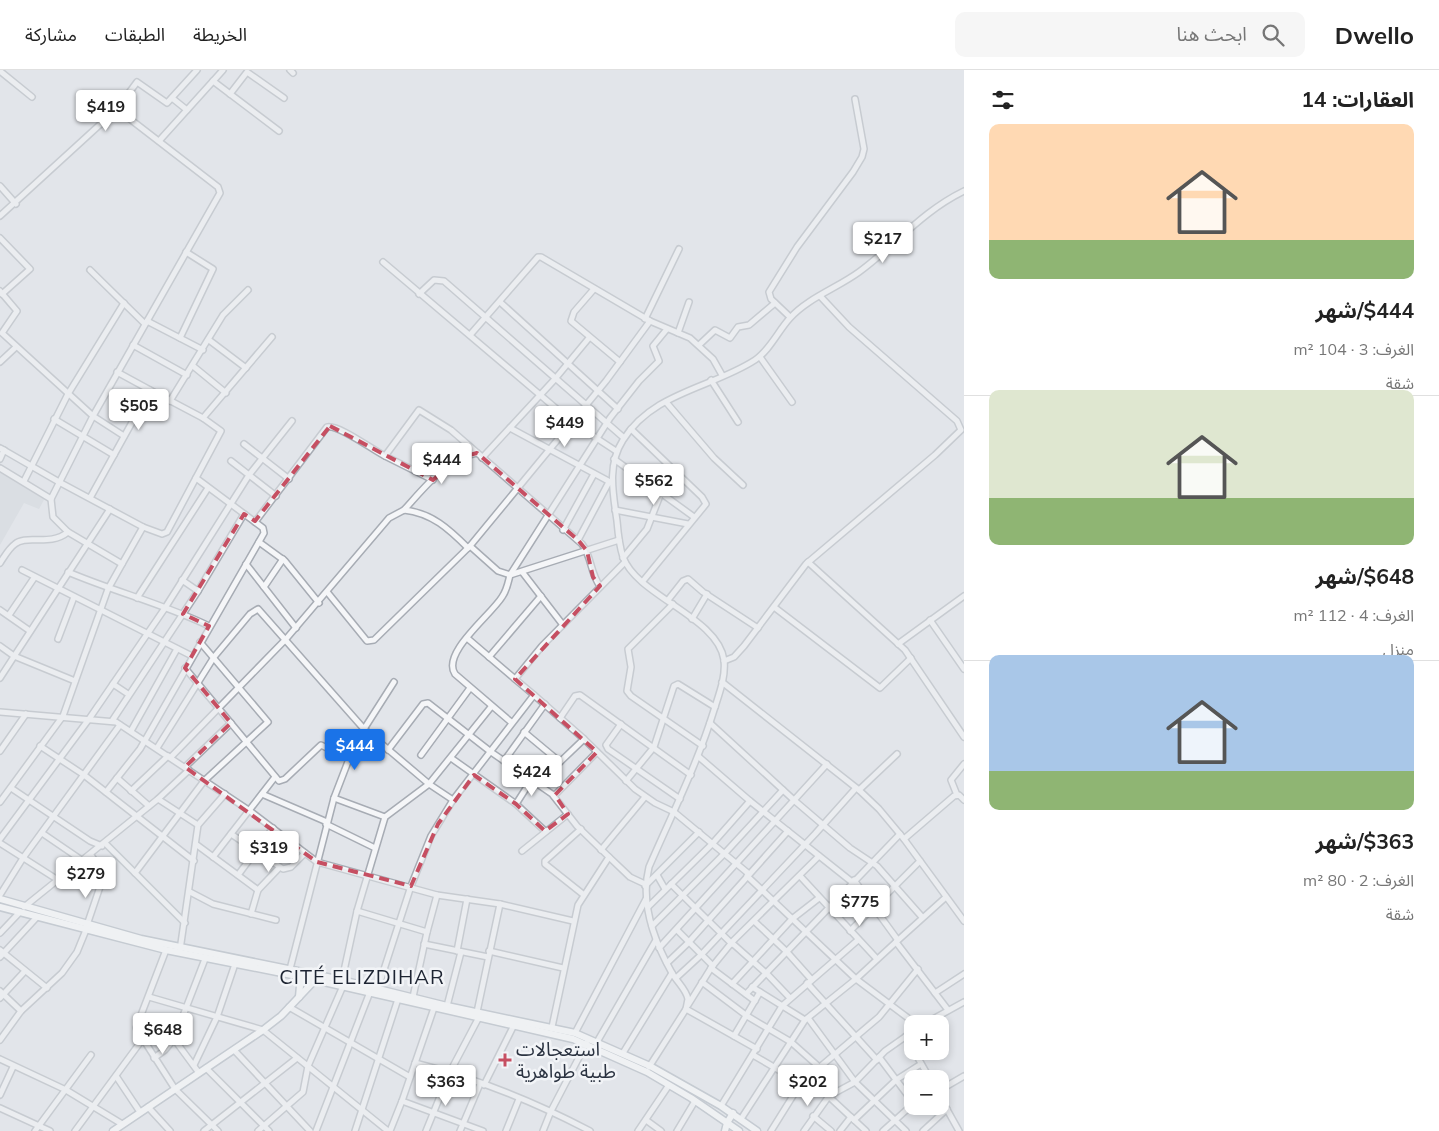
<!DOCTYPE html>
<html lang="ar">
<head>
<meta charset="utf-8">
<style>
  :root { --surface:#fff; --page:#f6f6f6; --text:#222; --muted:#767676; --line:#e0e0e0; --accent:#1a73e8 }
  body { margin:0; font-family:Mulish,"Noto Sans Arabic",sans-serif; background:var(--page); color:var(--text); direction:rtl; height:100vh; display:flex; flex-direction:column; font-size:19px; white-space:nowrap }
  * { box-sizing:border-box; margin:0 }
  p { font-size:16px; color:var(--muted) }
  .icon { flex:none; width:28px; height:28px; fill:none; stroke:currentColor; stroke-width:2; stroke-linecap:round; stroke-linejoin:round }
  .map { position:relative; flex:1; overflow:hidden; direction:ltr }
  .side { display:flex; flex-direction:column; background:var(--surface); width:475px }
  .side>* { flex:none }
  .fabs { position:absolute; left:904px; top:945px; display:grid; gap:10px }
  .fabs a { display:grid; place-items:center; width:45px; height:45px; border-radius:10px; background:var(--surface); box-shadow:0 2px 8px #0003; font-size:25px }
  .price { position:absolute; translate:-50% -42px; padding:0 11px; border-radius:5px; background:#fff; color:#222; font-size:16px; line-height:32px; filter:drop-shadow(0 1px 2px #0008) }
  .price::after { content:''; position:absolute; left:50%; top:30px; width:15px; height:11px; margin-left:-8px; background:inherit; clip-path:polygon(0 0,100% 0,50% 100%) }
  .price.selected { background:var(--accent); color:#fff }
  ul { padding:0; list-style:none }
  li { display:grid; align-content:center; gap:10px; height:265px; padding:0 25px }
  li+li { border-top:1px solid var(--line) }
  li span { display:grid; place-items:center; height:155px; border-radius:10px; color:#555 }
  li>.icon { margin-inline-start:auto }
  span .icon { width:90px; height:90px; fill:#fffc; stroke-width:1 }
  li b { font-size:21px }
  h2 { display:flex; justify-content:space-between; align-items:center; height:60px; padding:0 25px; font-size:21px }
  header { display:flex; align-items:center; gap:30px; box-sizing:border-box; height:70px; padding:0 25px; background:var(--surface); border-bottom:1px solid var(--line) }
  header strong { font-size:24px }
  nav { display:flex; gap:28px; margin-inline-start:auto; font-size:18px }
  .search { width:350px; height:45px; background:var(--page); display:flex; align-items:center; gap:12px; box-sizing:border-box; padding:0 18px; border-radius:10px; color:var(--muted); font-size:19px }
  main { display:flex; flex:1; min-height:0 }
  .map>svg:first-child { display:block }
  .built { fill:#d0d4db }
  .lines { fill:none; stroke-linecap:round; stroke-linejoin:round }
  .minor-casing { stroke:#a7acb4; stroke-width:8 }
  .major-casing { stroke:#a2aab5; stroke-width:9 }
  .minor { stroke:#f5f6f8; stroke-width:5 }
  .major { stroke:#fff; stroke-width:6 }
  .marked { fill:none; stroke:#c64f62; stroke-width:4; stroke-dasharray:10 6; stroke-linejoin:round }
  .poi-dot { fill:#c64f62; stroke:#f2f4f7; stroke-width:2 }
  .labels { text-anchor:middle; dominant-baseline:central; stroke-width:5; stroke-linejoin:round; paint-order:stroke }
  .poi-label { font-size:19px; fill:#2b3341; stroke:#f2f4f7; text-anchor:start }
  .neighbourhood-label { font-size:20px; letter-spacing:1px; fill:#1d2432; stroke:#f2f4f7 }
</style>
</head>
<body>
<header>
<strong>Dwello</strong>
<div class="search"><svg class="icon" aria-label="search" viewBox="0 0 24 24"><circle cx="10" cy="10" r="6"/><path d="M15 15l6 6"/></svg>ابحث هنا</div>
<nav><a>الخريطة</a><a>الطبقات</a><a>مشاركة</a></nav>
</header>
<main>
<section class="side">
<h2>العقارات: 14<svg class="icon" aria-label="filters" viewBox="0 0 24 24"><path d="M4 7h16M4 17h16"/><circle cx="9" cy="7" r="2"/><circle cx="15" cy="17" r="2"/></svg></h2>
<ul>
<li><span style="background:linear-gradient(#ffd9b3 75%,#8fb573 0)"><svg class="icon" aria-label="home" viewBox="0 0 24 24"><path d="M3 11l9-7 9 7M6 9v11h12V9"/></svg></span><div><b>$444/شهر</b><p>الغرف: 3 · 104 m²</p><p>شقة</p></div></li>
<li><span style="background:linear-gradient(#dfe7d0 70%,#8fb573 0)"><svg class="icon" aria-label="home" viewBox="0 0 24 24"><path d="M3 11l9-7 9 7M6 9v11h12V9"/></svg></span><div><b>$648/شهر</b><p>الغرف: 4 · 112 m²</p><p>منزل</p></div></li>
<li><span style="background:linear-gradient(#a9c7e8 75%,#8fb573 0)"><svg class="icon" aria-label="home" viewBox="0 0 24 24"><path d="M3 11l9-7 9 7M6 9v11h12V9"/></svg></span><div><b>$363/شهر</b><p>الغرف: 2 · 80 m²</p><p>شقة</p></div></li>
</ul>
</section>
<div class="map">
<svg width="964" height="1061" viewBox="0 0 964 1061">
  <rect width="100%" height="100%" fill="#e2e5ea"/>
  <polygon class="built" points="0,401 46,426 39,439 24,433 0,475"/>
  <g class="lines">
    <g class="minor-casing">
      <g id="minor">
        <polyline points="290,0 293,3"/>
        <polyline points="0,1 32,27"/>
        <polyline points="213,11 279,61"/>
        <polyline points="230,24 247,2 284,28"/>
        <polyline points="172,28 187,40"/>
        <polyline points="159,71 223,0"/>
        <polyline points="0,116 16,134"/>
        <polyline points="0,146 117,39 137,12 167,33 197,0"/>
        <polyline points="0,168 30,199 2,224"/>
        <polyline points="383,192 572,352 616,381"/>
        <polyline points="90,200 145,254"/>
        <polyline points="594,219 574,242 571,251 620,292"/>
        <polyline points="0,221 17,241 2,263 93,346 124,366"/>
        <polyline points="419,224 434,210 444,211 624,368"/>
        <polyline points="500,232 618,339"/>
        <polyline points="790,247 771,229 769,222 797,177 853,102 862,87 864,79 855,29"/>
        <polyline points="645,249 679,179"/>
        <polyline points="147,251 203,280"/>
        <polyline points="678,263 689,232"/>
        <polyline points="470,265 538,187 541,187 650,251 690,268 713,289 722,305"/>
        <polyline points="180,268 213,199 186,182"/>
        <polyline points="209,270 246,298"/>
        <polyline points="133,275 187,305"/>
        <polyline points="699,275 715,260 730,268 738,257 749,255 775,233"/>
        <polyline points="760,287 792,332"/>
        <polyline points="0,292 16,277"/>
        <polyline points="193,296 226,323"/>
        <polyline points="117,302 150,320"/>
        <polyline points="711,310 738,352"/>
        <polyline points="170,331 223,245 248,220"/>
        <polyline points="666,332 714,388 743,415"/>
        <polyline points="203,348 272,267"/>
        <polyline points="54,349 114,385"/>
        <polyline points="510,358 612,413"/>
        <polyline points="631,359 702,427 706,434 643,511"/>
        <polyline points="244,374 289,409"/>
        <polyline points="0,378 59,412 143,457 162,464 167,462 221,361 203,348 150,320 90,428"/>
        <polyline points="385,386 433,410"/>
        <polyline points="482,388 555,309 589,268"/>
        <polyline points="0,389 4,380"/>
        <polyline points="614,389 694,447"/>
        <polyline points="231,391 276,426"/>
        <polyline points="0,398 51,429 53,447 68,462 122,494 143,457"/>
        <path d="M 196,408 L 255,452 L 327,357 C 338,354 373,380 385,386 L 419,340 L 451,360 L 582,474 C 592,487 590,503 600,516"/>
        <polyline points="24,411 68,324 124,233"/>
        <polyline points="51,429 93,346 220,123 218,117 117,39"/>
        <path d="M 404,440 C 424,418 447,388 477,383"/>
        <polyline points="615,440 688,454"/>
        <polyline points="563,460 594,404"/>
        <polyline points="578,470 609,412"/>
        <polyline points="259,472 285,491 319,533"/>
        <polyline points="470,476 498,501 510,505 619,470"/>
        <polyline points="623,488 647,459 661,423"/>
        <polyline points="808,492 905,580 964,667"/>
        <path d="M 0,493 C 4,487 9,478 15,474 C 26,464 50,477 68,462"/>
        <polyline points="246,494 296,558"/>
        <polyline points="22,500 192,586"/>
        <path d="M 68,502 C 115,522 164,534 209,556"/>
        <polyline points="523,503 563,555"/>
        <polyline points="182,510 198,521"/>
        <polyline points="264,517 283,489"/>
        <polyline points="328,523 367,571 374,570 470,476 606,311 650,251"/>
        <polyline points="137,528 208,418"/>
        <polyline points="668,530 683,511 688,509 703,522 758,558"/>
        <polyline points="673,534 628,579 631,597 627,621 631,626 703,676"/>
        <polyline points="774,537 880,618 911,588"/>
        <polyline points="0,540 30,561"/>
        <polyline points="9,545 34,508"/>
        <polyline points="692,549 707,524"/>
        <polyline points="930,550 964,599"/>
        <polyline points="467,568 515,609"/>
        <polyline points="58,569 74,527"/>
        <polyline points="898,574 964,526"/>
        <polyline points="0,576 14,586 75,611"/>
        <polyline points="489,587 541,526"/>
        <polyline points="724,591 734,587 744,576 806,494 935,385 961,360 957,351 849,257 820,226"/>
        <polyline points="185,598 279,711 285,709 321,675 349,689"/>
        <polyline points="0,608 110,439"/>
        <polyline points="722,612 859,720 879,739 904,769 954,726 959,725 964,730"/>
        <polyline points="113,614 128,624"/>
        <polyline points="534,625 584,669 635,719 655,733 674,742 749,804"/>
        <polyline points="0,642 116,652 250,741 317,792 437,825 500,834 573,851"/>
        <polyline points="560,648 575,626 580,625 691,705"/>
        <polyline points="112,651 198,521 244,444"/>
        <path d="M 511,652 L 455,604 C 441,583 491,545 502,527 C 507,520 508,513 510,505 L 610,348 L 639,311 L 659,291 L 653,276 L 667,259"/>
        <polyline points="710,653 795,731 850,778 877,796 922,847"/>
        <polyline points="621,654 606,675 608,679 680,729"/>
        <polyline points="131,661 177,579"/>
        <polyline points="524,662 560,692"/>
        <polyline points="40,676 84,705 194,791"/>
        <polyline points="157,678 214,587 250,544 258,539 364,659 429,714 491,637"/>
        <polyline points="388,680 423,634 428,633 491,682 552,724 577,756 609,787 630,807 645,814"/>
        <polyline points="0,681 26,644"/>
        <polyline points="421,685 470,618"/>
        <path d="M 171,687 L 286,569 L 389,448 L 404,440 C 432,443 449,459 468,478"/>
        <polyline points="699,687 750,731 852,812"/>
        <polyline points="451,688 516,734 545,761"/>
        <polyline points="504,691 545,634"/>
        <polyline points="185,697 231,653"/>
        <polyline points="117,708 149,736"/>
        <polyline points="626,711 654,677 674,616 678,614 715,637"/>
        <polyline points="538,713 584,669"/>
        <polyline points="11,718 90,771 102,776"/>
        <polyline points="859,720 897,684"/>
        <polyline points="131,721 168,686"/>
        <polyline points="106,722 140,679 264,463 263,458 255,452"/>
        <polyline points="262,724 327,752"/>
        <polyline points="957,725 951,710 964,694"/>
        <polyline points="554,726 597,682"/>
        <polyline points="334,728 385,747"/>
        <polyline points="158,729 189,700"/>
        <polyline points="0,732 63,646 108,519 122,494"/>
        <polyline points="516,734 532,709"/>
        <polyline points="326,754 375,778"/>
        <polyline points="581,759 545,791 545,794 584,825"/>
        <polyline points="42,763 83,791"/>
        <polyline points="231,764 283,799 291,797 305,783"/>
        <polyline points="0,769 89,649 165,538 249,405 292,351"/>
        <polyline points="904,769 964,851"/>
        <polyline points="0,773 58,810"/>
        <polyline points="105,773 185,853"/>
        <polyline points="197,775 258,820 279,798"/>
        <polyline points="601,780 645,727"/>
        <polyline points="522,781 568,744"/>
        <polyline points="213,787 275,707"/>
        <polyline points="135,803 204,711 268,652 200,572"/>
        <polyline points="238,805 273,758"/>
        <polyline points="657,805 665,819"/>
        <polyline points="747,806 856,909 916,954"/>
        <polyline points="800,806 877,889"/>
        <polyline points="854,810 897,869"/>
        <polyline points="671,814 732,874"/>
        <polyline points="645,816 699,762"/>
        <polyline points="190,822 213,834 276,850"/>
        <polyline points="0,825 23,788 120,655"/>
        <polyline points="946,827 896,872 948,940"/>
        <polyline points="24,837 158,729 198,755"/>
        <polyline points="648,837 713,773 750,731"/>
        <polyline points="357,841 427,862"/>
        <polyline points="251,844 258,820"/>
        <polyline points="754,851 786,881 811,909"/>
        <polyline points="87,855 104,805 91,785"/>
        <polyline points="652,856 725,783 783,720"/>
        <polyline points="677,860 713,896"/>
        <polyline points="850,861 920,791"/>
        <polyline points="0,863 20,842"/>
        <polyline points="732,873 768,905 790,928"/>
        <polyline points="424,874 488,887"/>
        <polyline points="659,878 827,694"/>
        <polyline points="0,880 47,918"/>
        <polyline points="166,880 136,958 175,1019 218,1061"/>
        <polyline points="180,880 198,755 225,724"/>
        <polyline points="457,881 467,829"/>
        <polyline points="489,881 563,898"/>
        <polyline points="0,887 37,847"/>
        <polyline points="667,893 688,873 788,761"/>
        <polyline points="711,898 755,931"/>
        <polyline points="290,899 334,728 349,689 364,659 394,612"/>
        <polyline points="676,908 701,885 815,764 856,718"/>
        <polyline points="342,910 357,841 385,747 429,714 453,730"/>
        <polyline points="702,912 747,946 791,972 818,996"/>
        <polyline points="807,913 877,990"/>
        <polyline points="732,914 792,849 819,828"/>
        <polyline points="752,917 805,950"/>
        <polyline points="378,918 411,816 431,766 453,730 534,625 515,609 542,576 625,492"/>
        <polyline points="0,921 21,941"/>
        <polyline points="935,923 964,904"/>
        <polyline points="746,924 900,764"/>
        <polyline points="149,927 263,960 388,1061"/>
        <polyline points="413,927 427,862 437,825"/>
        <polyline points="0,928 25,901"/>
        <polyline points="688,935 711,898 733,871 819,786"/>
        <polyline points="447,936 461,882"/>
        <polyline points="289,937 410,1007"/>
        <polyline points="686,939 757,979"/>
        <polyline points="477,942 500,834"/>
        <polyline points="808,948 855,1012 906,1061"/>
        <polyline points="924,954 964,932"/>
        <polyline points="552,957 578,835 609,787"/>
        <polyline points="575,963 646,829"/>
        <polyline points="734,966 760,922"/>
        <polyline points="906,966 912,978"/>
        <polyline points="174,969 199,1003"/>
        <polyline points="0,970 21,941 62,903 77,882 86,860"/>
        <polyline points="597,972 656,870"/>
        <polyline points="234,980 310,1061"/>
        <polyline points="914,981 930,1009"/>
        <polyline points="623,983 672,903"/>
        <polyline points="753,985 801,1013"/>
        <polyline points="879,987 912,1031"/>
        <polyline points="154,988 165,980 174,969 205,889"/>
        <polyline points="0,989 66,1020 122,1054"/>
        <path d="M 415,993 C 475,1008 535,1032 590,1061"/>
        <polyline points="194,995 217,947 235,894"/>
        <path d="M 649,997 L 686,939 L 688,929 C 686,919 677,912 672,903 C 654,871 640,833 649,797 C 672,744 697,695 714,640 C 719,624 726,607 724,590 C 718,547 637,526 623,487 C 619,475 618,463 617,451 C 613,423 607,395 623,370 C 653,322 712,318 755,290 C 770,280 778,261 790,248 C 808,228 837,218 859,202 C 896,175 921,142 964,121"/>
        <polyline points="206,998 269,1061"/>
        <polyline points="116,1006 140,1042"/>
        <polyline points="806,1008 825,1023 866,1061"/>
        <polyline points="484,1015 514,955"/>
        <polyline points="940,1020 964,1006"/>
        <polyline points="0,1025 13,997"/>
        <polyline points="940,1027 959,1061"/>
        <polyline points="402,1031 483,1061"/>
        <polyline points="721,1036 782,936 858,870"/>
        <polyline points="148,1037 170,1061"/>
        <polyline points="0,1038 50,1061"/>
        <polyline points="813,1046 831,1061"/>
        <polyline points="741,1049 805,950 856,909 896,872"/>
        <polyline points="646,1050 661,1061"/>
        <polyline points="854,1050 896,1010 921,994"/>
        <polyline points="35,1061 91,985"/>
        <polyline points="75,1061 142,970"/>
        <polyline points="204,1061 297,988"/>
        <polyline points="258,1061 303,1022 308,996 343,916"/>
        <polyline points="316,1061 370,922"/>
        <polyline points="355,1061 398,929"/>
        <polyline points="390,1061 402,1031 435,935"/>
        <polyline points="426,1061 450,1002 478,949"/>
        <polyline points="460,1061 480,1014"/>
        <polyline points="506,1061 519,1029"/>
        <polyline points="543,1061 551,1041 587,972"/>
        <polyline points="638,1061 669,1015"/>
        <polyline points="677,1061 695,1031"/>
        <polyline points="771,1061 801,1013 879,947 918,899"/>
        <polyline points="804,1061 829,1026 855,1012 885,981 912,962"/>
        <polyline points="840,1061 851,1047"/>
        <polyline points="883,1061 912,1035"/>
        <polyline points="923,1061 947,1039"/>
      </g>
    </g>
    <g class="major-casing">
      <g id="major">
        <polyline points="0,829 141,869 342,910 447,936 575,963 650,996 721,1036 757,1061"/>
        <polyline points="0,837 166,880 302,907 573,969 647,1002 691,1028 739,1061"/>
        <polyline points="299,927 301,905"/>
        <polyline points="113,1061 263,960 281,946 317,908"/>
        <polyline points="725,1061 727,1053 733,1043"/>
      </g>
    </g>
    <use href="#minor" class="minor"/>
    <use href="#major" class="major"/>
  </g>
  <path d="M0 0H964V1061H0ZM 330,356 L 433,410 L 459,388 L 477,383 L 578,470 L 587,481 L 593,507 L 600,516 L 515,609 L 597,682 L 555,725 L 568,744 L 545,761 L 516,734 L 474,705 L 438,754 L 411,816 L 317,792 L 185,697 L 231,653 L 185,598 L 209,556 L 183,544 L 244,444 L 255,451 Z" fill="#e2e5ea" fill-opacity=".55" fill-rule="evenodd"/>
  <path class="marked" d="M 330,356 L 433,410 L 459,388 L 477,383 L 578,470 L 587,481 L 593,507 L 600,516 L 515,609 L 597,682 L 555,725 L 568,744 L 545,761 L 516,734 L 474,705 L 438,754 L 411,816 L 317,792 L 185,697 L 231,653 L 185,598 L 209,556 L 183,544 L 244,444 L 255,451 Z"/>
  <path class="poi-dot" d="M502.5 982.5h5v5h5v5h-5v5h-5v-5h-5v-5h5z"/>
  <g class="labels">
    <g class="poi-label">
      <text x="516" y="979">استعجالات<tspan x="516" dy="22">طبية طواهرية</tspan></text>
    </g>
    <g class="neighbourhood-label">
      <text x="362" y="906">CITÉ ELIZDIHAR</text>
    </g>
  </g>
</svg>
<div class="fabs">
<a>+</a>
<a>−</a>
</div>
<b class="price" style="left:106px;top:62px">$419</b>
<b class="price" style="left:883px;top:194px">$217</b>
<b class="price" style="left:139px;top:361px">$505</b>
<b class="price" style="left:565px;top:378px">$449</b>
<b class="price" style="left:442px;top:415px">$444</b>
<b class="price" style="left:654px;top:436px">$562</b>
<b class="price selected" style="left:355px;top:701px">$444</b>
<b class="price" style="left:532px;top:727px">$424</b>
<b class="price" style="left:269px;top:803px">$319</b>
<b class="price" style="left:86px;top:829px">$279</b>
<b class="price" style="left:860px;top:857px">$775</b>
<b class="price" style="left:163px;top:985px">$648</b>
<b class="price" style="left:446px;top:1037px">$363</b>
<b class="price" style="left:808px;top:1037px">$202</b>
</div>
</main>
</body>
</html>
